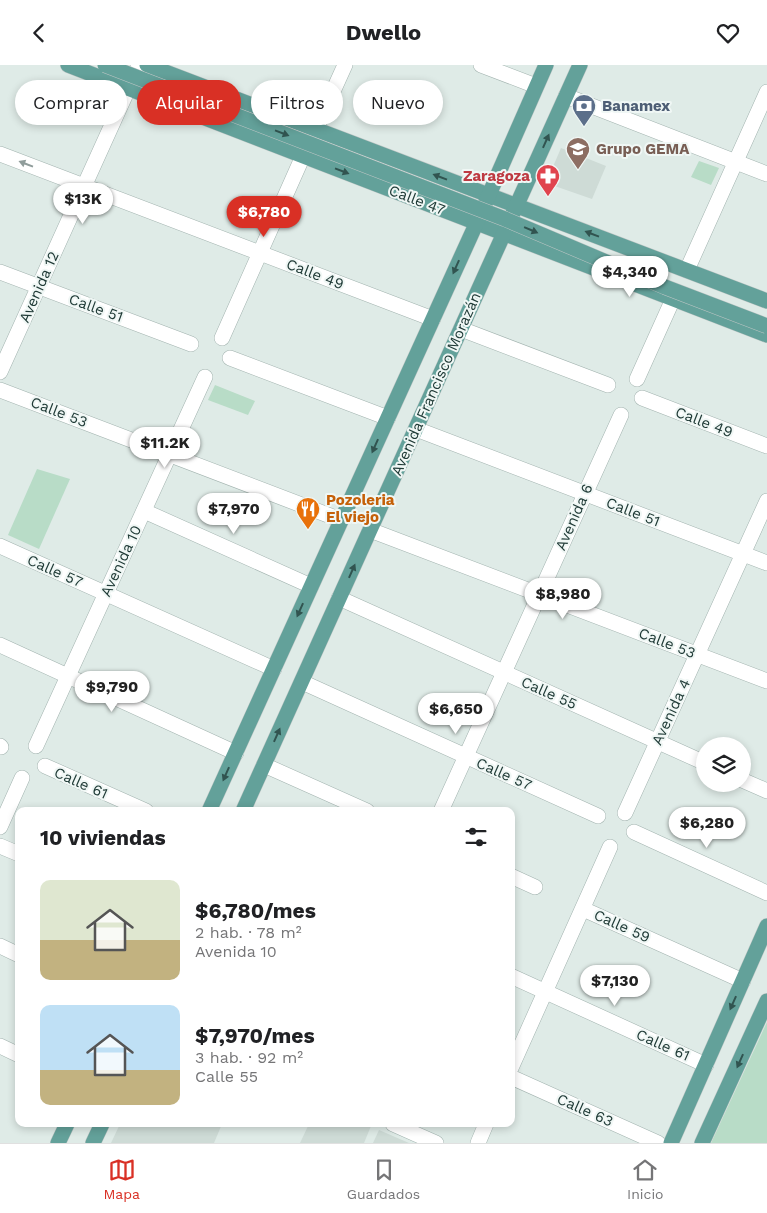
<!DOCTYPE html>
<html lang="es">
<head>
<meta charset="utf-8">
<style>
  :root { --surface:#fff; --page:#f2f2f2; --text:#202124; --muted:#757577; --line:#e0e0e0; --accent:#d93025 }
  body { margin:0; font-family:"Work Sans",sans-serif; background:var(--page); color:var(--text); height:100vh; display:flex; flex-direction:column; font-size:19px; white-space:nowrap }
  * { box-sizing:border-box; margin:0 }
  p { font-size:16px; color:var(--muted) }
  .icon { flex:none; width:28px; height:28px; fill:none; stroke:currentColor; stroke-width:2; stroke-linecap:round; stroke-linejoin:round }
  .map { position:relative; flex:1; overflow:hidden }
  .drawer { position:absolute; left:15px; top:742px; width:500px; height:320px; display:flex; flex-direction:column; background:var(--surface); border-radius:10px; box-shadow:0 2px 8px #0003 }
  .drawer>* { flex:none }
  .banner { position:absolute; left:15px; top:15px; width:500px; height:45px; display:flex; gap:10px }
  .controls { position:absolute; left:696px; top:672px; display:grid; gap:10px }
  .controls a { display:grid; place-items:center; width:55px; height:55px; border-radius:50%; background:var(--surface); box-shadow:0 2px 8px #0003; font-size:25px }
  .price { position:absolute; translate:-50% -42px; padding:0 11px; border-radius:18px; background:#fff; color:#222; font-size:16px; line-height:32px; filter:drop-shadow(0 1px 2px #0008) }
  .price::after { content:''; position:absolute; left:50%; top:30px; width:15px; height:11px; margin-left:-8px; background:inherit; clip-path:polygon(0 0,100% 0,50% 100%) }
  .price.on { background:var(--accent); color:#fff }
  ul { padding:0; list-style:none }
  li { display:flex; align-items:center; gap:15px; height:125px; padding:0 25px }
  li span { display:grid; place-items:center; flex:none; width:140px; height:100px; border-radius:10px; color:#555 }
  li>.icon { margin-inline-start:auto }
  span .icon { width:60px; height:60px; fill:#fffc; stroke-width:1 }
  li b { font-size:21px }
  h2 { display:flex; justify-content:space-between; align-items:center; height:60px; padding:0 25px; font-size:21px }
  .pill { padding:0 18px; border-radius:22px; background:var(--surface); box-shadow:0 2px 8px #0003; font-size:18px; line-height:45px }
  .pill.on { background:var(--accent); color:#fff }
  header { display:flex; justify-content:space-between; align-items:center; height:65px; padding:0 25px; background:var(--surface); font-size:22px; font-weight:700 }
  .tab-bar { display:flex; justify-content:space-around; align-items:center; height:70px; border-top:1px solid var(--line); background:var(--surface); font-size:14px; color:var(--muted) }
  .tab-bar a { display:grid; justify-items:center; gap:2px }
  .tab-bar .on { color:var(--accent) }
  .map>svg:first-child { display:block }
  .built { fill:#cedbd6 }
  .green { fill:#b8dcc7 }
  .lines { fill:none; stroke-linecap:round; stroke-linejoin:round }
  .minor-casing { stroke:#a2b3af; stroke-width:16 }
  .major-casing { stroke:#c1c8c7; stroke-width:16 }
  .minor { stroke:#fff; stroke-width:15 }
  .major { stroke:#63a19a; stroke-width:15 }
  .major-bridge-casing { stroke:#c1c8c7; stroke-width:16; stroke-linecap:butt }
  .major-bridge { stroke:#63a19a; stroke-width:15 }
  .oneway { fill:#315450 }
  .oneway2 { fill:#909d9b }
  .labels { text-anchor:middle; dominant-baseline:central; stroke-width:4; stroke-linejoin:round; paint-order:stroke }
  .service-label { font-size:15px; font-weight:bold; fill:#4e5e75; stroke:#f0f7f5; text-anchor:start }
  .education-label { font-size:15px; font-weight:bold; fill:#785e54; stroke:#f0f7f5; text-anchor:start }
  .health-label { font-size:15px; font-weight:bold; fill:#be3a42; stroke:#f0f7f5; text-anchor:end }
  .street-label { font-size:15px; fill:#203b37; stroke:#f0f7f5 }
  .food-label { font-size:15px; font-weight:bold; fill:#c56008; stroke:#f0f7f5; text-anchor:start }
</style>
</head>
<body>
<header><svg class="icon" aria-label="back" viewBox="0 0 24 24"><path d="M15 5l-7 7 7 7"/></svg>Dwello<svg class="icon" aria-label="heart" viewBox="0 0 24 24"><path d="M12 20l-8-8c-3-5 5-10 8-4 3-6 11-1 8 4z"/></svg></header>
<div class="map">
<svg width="767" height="1078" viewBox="0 0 767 1078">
  <rect width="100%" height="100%" fill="#dfebe7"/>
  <g class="built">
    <polygon points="561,83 606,101 592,134 546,118"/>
    <polygon points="120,1059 222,1059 214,1078 111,1078"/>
    <polygon points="309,1059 366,1059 371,1061 364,1078 300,1078"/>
    <polygon points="379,1065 409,1078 373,1078"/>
  </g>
  <g class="green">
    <polygon points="699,96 719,103 711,120 691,112"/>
    <polygon points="215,320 255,336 248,350 208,335"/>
    <polygon points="37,404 70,414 39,484 8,470"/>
    <polygon points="767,957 767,1078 711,1078"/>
  </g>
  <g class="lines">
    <g class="minor-casing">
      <g id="minor">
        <polyline points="481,0 536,21"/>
        <polyline points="566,31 767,109"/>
        <polyline points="316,64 345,0"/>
        <polyline points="0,89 433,254"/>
        <polyline points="687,205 767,27"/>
        <polyline points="0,207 191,279"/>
        <polyline points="461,264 608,320"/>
        <polyline points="222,273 303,91"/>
        <polyline points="230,293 388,353"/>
        <polyline points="0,307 139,0"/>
        <polyline points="637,314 673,234"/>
        <polyline points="0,325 341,455"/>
        <polyline points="642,333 767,381"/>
        <polyline points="416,364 767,498"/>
        <polyline points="144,446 311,521"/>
        <polyline points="370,465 767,616"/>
        <polyline points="0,481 274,604"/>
        <polyline points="339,533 705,698"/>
        <polyline points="0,580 236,688"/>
        <polyline points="302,617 598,751"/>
        <polyline points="0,681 1,682"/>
        <polyline points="36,681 205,312"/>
        <polyline points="264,700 367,746"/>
        <polyline points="45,701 146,746"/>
        <polyline points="742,715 767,726"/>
        <polyline points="441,746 621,350"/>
        <polyline points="625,748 767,436"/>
        <polyline points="0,762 22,713"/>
        <polyline points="634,767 767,828"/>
        <polyline points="0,781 19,789"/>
        <polyline points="511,811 535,822"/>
        <polyline points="583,844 743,916"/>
        <polyline points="0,881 19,890"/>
        <polyline points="511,911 706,1000"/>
        <polyline points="0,981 19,990"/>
        <polyline points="511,1003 610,782"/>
        <polyline points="511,1012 658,1078"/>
        <polyline points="393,1059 436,1078"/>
        <polyline points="478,1078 486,1059"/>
      </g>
    </g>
    <g class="major-casing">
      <g id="major">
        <polyline points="68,0 767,270"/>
        <polyline points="147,0 767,236"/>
        <polyline points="209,746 477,157 546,0"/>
        <polyline points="243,746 580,0"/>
        <polyline points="58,1078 67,1059"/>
        <polyline points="93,1078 102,1059"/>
        <polyline points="671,1078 767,861"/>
        <polyline points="702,1078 767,936"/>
      </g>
    </g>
    <use href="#minor" class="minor"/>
    <use href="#major" class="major"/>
    <g class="major-bridge-casing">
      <polyline id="major-bridge" points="105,0 505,154 665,222 767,261"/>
    </g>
    <use href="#major-bridge" class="major-bridge"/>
  </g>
  <defs><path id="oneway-solid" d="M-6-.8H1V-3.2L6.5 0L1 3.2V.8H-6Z" transform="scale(1.25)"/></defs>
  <g class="oneway">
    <use href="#oneway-solid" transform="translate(282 68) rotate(21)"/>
    <use href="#oneway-solid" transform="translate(546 76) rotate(-66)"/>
    <use href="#oneway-solid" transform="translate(342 106) rotate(21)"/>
    <use href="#oneway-solid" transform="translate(440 112) rotate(-159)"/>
    <use href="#oneway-solid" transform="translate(531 165) rotate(23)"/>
    <use href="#oneway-solid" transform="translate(592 169) rotate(-159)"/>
    <use href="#oneway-solid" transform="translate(456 202) rotate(114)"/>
    <use href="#oneway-solid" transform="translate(375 381) rotate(114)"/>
    <use href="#oneway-solid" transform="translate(352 506) rotate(-66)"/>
    <use href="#oneway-solid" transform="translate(300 545) rotate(114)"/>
    <use href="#oneway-solid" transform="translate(277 670) rotate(-66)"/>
    <use href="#oneway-solid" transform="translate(226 709) rotate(114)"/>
    <use href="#oneway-solid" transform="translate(733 938) rotate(114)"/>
    <use href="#oneway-solid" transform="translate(740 996) rotate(114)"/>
  </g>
  <use class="oneway2" href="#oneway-solid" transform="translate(26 99) rotate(-159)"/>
  <defs>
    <g id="bank-pin" transform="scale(1.25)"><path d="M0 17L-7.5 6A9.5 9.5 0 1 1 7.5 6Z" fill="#5c6f8a" stroke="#f0f7f5"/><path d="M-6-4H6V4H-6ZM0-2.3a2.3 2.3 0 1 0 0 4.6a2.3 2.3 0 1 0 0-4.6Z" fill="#fff"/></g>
    <g id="school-pin" transform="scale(1.25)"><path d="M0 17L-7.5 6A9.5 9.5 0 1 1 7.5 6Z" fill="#8d6e63" stroke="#f0f7f5"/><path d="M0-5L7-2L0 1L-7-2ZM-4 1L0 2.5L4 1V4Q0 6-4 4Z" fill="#fff"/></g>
    <g id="pharmacy-pin" transform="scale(1.25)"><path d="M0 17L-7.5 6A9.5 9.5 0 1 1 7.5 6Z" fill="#e0444e" stroke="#f0f7f5"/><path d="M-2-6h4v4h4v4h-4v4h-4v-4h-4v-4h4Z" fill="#fff"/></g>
    <g id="restaurant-pin" transform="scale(1.25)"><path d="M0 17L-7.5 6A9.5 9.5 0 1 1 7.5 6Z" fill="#e8710a" stroke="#f0f7f5"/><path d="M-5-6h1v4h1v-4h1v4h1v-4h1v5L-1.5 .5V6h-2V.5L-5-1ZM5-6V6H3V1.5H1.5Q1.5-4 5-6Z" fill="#fff"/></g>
  </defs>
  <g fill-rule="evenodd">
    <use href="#bank-pin" x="584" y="41"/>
    <use href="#school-pin" x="578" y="84"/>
    <use href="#pharmacy-pin" x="548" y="111"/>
    <use href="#restaurant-pin" x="308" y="444"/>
  </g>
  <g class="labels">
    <g class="service-label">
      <text x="602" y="41">Banamex</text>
    </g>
    <g class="education-label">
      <text x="596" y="84">Grupo GEMA</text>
    </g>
    <g class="health-label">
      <text x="530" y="111">Zaragoza</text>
    </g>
    <g class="street-label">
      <text transform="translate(417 135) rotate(21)">Calle 47</text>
      <text transform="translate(315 209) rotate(21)">Calle 49</text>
      <text transform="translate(39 222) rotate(-66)">Avenida 12</text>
      <text transform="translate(96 243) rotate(20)">Calle 51</text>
      <text transform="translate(436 319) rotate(-66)">Avenida Francisco Morazán</text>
      <text transform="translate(59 347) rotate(21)">Calle 53</text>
      <text transform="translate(704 357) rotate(21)">Calle 49</text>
      <text transform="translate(633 447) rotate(21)">Calle 51</text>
      <text transform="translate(574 452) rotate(-66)">Avenida 6</text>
      <text transform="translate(121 496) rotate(-65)">Avenida 10</text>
      <text transform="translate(55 506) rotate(24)">Calle 57</text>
      <text transform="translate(667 578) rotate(21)">Calle 53</text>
      <text transform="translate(549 628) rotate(24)">Calle 55</text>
      <text transform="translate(671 647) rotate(-65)">Avenida 4</text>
      <text transform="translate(504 709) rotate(24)">Calle 57</text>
      <text transform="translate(81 718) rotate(24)">Calle 61</text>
      <text transform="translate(622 861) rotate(24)">Calle 59</text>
      <text transform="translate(663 980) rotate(24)">Calle 61</text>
      <text transform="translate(585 1045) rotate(24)">Calle 63</text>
    </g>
    <g class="food-label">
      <text x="326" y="435">Pozoleria<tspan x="326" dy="17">El viejo</tspan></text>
    </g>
  </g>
</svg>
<div class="controls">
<a><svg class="icon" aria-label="layers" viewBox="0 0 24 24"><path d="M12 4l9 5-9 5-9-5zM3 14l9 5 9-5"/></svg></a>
</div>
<b class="price" style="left:83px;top:160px">$13K</b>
<b class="price on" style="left:264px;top:173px">$6,780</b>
<b class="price" style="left:630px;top:233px">$4,340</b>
<b class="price" style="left:165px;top:404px">$11.2K</b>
<b class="price" style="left:234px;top:470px">$7,970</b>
<b class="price" style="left:563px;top:555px">$8,980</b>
<b class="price" style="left:112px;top:648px">$9,790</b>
<b class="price" style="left:456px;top:670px">$6,650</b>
<b class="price" style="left:707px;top:784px">$6,280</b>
<b class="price" style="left:615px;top:942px">$7,130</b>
<div class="banner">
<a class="pill">Comprar</a>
<a class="pill on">Alquilar</a>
<a class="pill">Filtros</a>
<a class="pill">Nuevo</a>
</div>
<section class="drawer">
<h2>10 viviendas<svg class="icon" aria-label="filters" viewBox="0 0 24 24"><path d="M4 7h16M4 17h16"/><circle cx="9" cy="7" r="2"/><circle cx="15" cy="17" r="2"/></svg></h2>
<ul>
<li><span style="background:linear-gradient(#dfe7d0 60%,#c2b280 0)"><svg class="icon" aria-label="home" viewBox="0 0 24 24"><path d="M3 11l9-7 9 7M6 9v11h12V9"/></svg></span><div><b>$6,780/mes</b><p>2 hab. · 78 m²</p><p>Avenida 10</p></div></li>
<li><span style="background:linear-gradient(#bfe0f5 65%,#c2b280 0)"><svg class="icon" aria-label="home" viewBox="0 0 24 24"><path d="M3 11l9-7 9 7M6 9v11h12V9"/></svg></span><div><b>$7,970/mes</b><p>3 hab. · 92 m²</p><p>Calle 55</p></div></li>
</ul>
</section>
</div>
<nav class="tab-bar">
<a class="on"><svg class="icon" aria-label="map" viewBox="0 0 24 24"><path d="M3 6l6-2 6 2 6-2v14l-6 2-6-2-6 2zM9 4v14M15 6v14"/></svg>Mapa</a>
<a><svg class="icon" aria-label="saved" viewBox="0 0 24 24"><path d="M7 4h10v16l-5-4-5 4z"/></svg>Guardados</a>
<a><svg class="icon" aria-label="home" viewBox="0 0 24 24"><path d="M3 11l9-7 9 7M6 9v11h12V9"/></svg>Inicio</a>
</nav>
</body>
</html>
